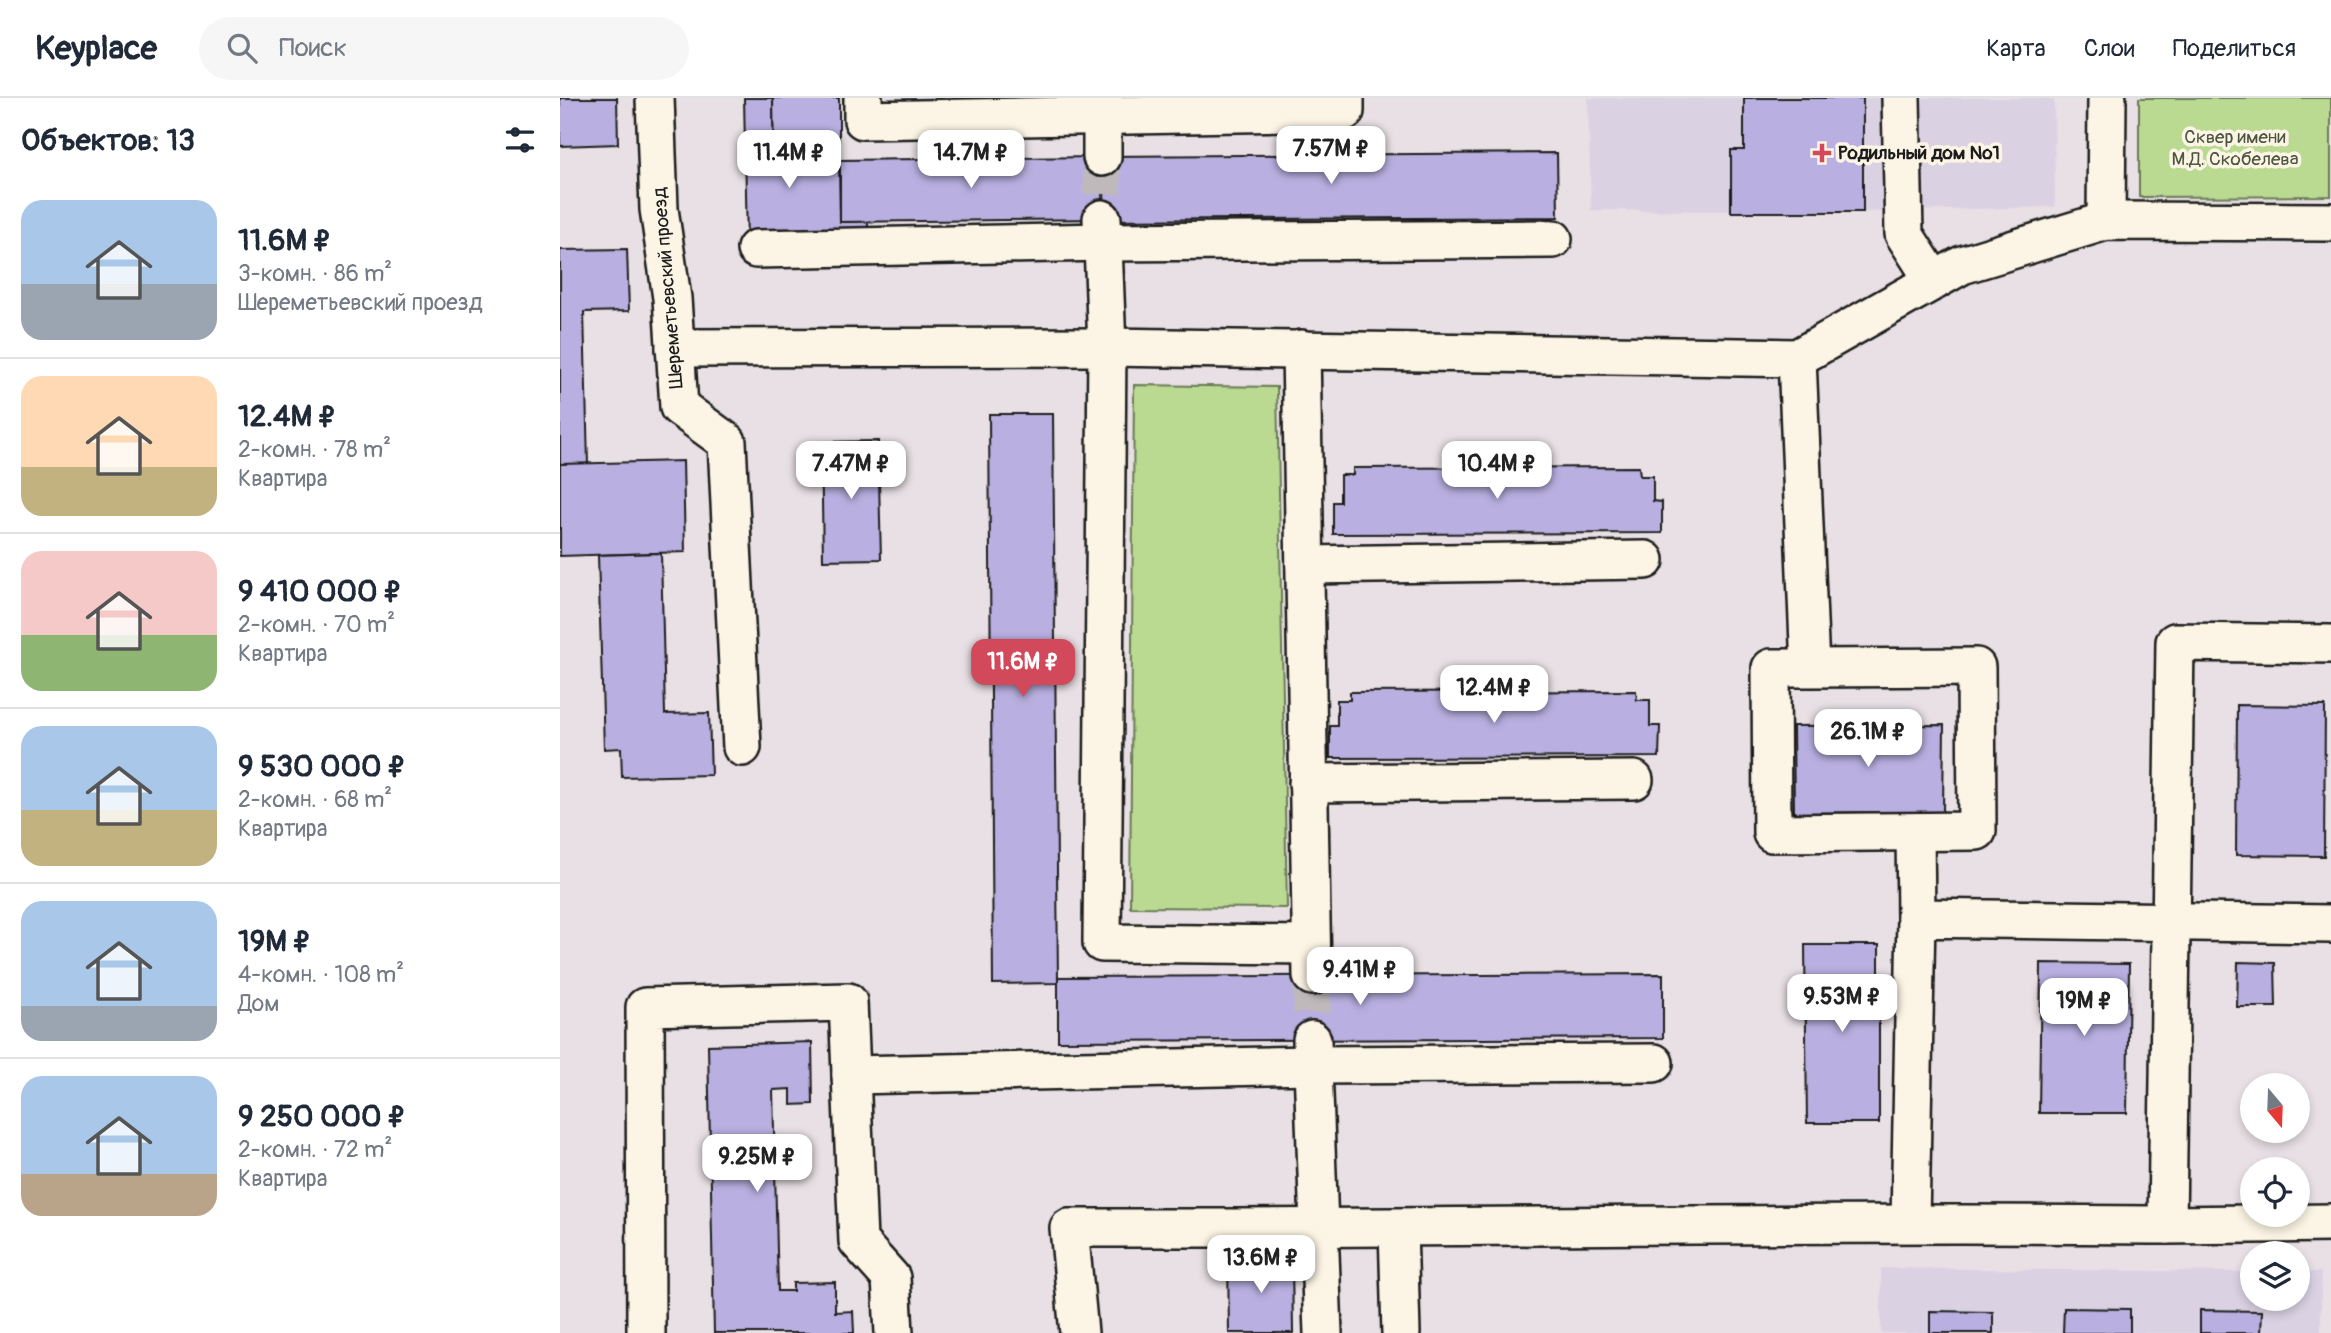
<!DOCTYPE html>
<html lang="ru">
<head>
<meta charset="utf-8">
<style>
  :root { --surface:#fff; --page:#f6f6f7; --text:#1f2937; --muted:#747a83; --line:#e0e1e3; --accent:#d1495b }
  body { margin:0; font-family:Pangolin,sans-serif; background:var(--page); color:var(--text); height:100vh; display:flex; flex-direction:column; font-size:26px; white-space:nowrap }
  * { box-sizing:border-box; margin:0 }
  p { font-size:23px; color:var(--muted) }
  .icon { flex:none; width:38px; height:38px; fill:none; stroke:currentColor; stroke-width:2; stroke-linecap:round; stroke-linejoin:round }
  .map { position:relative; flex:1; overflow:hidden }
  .sheet { display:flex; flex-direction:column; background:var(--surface); width:560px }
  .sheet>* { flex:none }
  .needle { width:46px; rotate:161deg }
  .buttons { position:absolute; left:1680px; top:975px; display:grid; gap:14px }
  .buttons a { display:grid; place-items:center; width:70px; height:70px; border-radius:50%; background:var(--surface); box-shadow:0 4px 10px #0003; font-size:35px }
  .price { position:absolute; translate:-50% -60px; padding:0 16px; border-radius:14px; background:#fff; color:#222; font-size:23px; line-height:46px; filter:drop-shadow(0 2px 4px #0008) }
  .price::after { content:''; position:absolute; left:50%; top:42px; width:21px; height:16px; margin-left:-10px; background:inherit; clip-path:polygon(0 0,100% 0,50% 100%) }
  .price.selected { background:var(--accent); color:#fff }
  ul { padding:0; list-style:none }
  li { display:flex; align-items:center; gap:21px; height:175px; padding:0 21px }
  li+li { border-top:2px solid var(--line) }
  li span { display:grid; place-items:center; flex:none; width:196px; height:140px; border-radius:21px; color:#555 }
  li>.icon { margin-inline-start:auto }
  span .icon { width:84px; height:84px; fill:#fffc; stroke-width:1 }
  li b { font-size:30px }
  h2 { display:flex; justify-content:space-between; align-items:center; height:84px; padding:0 21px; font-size:30px }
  header { display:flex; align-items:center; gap:42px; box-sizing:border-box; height:98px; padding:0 35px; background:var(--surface); border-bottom:2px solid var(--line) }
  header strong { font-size:33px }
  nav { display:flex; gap:38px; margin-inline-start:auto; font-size:24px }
  .search { width:490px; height:63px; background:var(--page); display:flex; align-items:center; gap:18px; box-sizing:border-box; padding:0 24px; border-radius:38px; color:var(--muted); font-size:26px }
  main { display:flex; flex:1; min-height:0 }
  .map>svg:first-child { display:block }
  .built { fill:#dad2e3 }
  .green { fill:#bad991; stroke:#6b7a56; stroke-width:2 }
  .building { fill:#b9b0e1; stroke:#1c1c1c; stroke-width:2 }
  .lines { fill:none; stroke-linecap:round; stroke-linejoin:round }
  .minor-tunnel { stroke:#bfb9bc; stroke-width:37; stroke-dasharray:37 18; stroke-linecap:butt }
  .minor-casing { stroke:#1c1c1c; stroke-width:42 }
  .minor { stroke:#fcf5e5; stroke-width:37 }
  .poi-dot { fill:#d1495b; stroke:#fcf5e5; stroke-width:2.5 }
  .labels { text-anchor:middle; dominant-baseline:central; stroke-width:7; stroke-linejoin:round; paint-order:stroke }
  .park-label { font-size:19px; fill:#4b553f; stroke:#fcf5e5 }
  .poi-label { font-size:19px; font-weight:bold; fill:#1c1c1c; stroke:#fcf5e5; text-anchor:start }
  .street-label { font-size:19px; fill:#1c1c1c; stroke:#fcf5e5 }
</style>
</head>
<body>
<header>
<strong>Keyplace</strong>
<div class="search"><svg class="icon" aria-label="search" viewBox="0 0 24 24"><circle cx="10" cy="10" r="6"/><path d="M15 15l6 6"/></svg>Поиск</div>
<nav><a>Карта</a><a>Слои</a><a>Поделиться</a></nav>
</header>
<main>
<section class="sheet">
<h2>Объектов: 13<svg class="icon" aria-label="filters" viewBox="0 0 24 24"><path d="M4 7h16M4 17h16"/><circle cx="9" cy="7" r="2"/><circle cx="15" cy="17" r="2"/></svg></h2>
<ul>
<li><span style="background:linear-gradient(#a9c7e8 60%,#9aa5b1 0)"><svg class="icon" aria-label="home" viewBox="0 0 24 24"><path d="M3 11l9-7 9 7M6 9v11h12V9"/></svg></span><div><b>11.6M ₽</b><p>3-комн. · 86 m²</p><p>Шереметьевский проезд</p></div></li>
<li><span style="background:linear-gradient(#ffd9b3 65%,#c2b280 0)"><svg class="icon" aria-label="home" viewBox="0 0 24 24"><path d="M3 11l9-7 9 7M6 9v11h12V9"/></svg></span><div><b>12.4M ₽</b><p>2-комн. · 78 m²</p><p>Квартира</p></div></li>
<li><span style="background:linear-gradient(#f6c9c9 60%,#8fb573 0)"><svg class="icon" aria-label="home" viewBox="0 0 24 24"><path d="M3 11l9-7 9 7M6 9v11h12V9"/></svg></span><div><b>9 410 000 ₽</b><p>2-комн. · 70 m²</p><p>Квартира</p></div></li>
<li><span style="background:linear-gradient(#a9c7e8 60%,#c2b280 0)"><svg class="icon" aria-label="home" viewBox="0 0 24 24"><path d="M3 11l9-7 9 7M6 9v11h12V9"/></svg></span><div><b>9 530 000 ₽</b><p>2-комн. · 68 m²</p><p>Квартира</p></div></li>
<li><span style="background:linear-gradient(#a9c7e8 75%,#9aa5b1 0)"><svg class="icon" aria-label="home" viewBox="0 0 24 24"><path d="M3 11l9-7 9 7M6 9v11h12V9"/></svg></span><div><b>19M ₽</b><p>4-комн. · 108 m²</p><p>Дом</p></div></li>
<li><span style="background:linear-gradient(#a9c7e8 70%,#b9a48a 0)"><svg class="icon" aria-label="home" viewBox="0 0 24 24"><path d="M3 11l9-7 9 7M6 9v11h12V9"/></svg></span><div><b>9 250 000 ₽</b><p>2-комн. · 72 m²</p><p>Квартира</p></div></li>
</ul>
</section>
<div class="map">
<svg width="1771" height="1235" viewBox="0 0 1771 1235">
  <rect width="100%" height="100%" fill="#e8e0e4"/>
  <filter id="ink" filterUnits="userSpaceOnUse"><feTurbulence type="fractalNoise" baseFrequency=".0143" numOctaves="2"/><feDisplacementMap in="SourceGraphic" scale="14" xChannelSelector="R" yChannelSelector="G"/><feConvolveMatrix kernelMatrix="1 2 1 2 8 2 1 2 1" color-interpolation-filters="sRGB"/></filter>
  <g filter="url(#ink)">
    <g class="built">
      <polygon points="1028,0 1494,0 1495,109 1303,114 1031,112"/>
      <polygon points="1321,1170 1692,1174 1692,1200 1738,1200 1738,1174 1761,1174 1761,1235 1321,1235"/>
    </g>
    <g class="green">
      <polygon points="1579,0 1771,0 1771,98 1579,99"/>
      <polygon points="574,287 717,289 727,810 570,809"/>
    </g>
    <g class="building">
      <polygon points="0,0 57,0 58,46 0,48"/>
      <polygon points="184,0 213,0 214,68 279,67 280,124 308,123 308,142 187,144"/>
      <polygon points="213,0 279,0 279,67 214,68"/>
      <polygon points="1184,0 1303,0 1303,114 1171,114 1171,52 1184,52"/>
      <polygon points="997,55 998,119 545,122 543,58"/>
      <polygon points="542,59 542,121 280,124 280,62"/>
      <polygon points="67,151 69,213 24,214 28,366 0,366 0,152"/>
      <polygon points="429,316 493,316 498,885 433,886"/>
      <polygon points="318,343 321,461 263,462 261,344"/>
      <polygon points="123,363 125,454 0,458 0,366"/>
      <polygon points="1079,369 1080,378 1093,378 1093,403 1102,404 1102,435 773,436 773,404 780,404 780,377 793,377 793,370"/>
      <polygon points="101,455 105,616 149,615 151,677 62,679 61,650 44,651 38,457"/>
      <polygon points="1076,593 1077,602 1090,602 1090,628 1100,628 1099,659 770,660 770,628 777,628 777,602 790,602 790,594"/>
      <polygon points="1677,607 1765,608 1764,758 1676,757"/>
      <polygon points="1384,627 1383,714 1234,715 1233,628"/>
      <polygon points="1245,847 1319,847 1319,1025 1247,1025"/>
      <polygon points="1678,864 1715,865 1716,909 1677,909"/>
      <polygon points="1481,865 1569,866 1567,1015 1479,1015"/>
      <polygon points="1103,876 1103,940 498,943 498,879"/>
      <polygon points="252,944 253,1006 231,1007 231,991 213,992 218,1193 233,1193 233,1185 275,1184 275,1214 293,1213 294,1235 154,1235 148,947"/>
      <polygon points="732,1159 733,1235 669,1235 668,1160"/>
      <polygon points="1504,1210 1570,1211 1570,1235 1503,1235"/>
      <polygon points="1640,1212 1702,1213 1701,1235 1640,1235"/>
      <polygon points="1370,1213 1433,1214 1433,1235 1370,1235"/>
    </g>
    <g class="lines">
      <g class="minor-tunnel">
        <polyline points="542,59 542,121"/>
        <polyline points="752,878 752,942"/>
      </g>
      <g class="minor-casing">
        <g id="minor">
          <polyline points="95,0 99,111 112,200 119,309 167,344 182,649"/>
          <polyline points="303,0 303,22 785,13 785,0"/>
          <polyline points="542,0 542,59"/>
          <polyline points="1341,0 1344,136 1374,183"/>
          <polyline points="542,121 547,249 542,845 751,847"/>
          <polyline points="1546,123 1547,0"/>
          <polyline points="196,151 545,144 993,141"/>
          <polyline points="115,250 547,249 1237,260 1402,167 1546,123 1771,124"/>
          <polyline points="741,251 752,878"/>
          <polyline points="1237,260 1250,570 1416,569 1417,733 1212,735 1211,570 1250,570"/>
          <polyline points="745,467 1085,462"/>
          <polyline points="1771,546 1615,544 1607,1127 1771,1125"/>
          <polyline points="748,685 1074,682"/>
          <polyline points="1355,734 1356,820"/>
          <polyline points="752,942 763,1235"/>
          <polyline points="291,977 753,967 1094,965"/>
          <polyline points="1350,1124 1356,820 1771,826"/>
          <polyline points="838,1130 841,1235"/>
          <polyline points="86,1235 85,909 288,904 298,1143 331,1180 334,1235"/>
          <path d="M 519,1235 L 509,1130 C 875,1131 1241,1123 1607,1127"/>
        </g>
      </g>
      <use href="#minor" class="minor"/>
    </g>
  </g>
  <path class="poi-dot" d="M1258.5 44.5h7v7h7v7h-7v7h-7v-7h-7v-7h7z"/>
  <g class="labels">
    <g class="park-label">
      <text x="1675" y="39">Сквер имени<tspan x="1675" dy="22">М.Д. Скобелева</tspan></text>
    </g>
    <g class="poi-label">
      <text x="1278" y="55">Родильный дом №1</text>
    </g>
    <g class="street-label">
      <text transform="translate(108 190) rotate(-95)">Шереметьевский проезд</text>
    </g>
  </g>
</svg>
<div class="buttons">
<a><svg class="needle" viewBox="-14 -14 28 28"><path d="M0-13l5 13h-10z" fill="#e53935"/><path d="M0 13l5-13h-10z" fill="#747a83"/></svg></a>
<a><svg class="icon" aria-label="locate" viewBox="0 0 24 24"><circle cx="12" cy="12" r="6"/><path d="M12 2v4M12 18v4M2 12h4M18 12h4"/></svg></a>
<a><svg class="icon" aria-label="layers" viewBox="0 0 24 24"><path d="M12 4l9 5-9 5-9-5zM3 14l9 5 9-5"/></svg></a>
</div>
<b class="price" style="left:771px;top:88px">7.57M ₽</b>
<b class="price" style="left:229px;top:92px">11.4M ₽</b>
<b class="price" style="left:411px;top:92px">14.7M ₽</b>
<b class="price" style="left:291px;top:403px">7.47M ₽</b>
<b class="price" style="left:937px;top:403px">10.4M ₽</b>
<b class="price selected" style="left:463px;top:601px">11.6M ₽</b>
<b class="price" style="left:934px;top:627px">12.4M ₽</b>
<b class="price" style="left:1308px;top:671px">26.1M ₽</b>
<b class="price" style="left:800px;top:909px">9.41M ₽</b>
<b class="price" style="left:1282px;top:936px">9.53M ₽</b>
<b class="price" style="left:1524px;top:940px">19M ₽</b>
<b class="price" style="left:197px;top:1096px">9.25M ₽</b>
<b class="price" style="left:701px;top:1197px">13.6M ₽</b>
</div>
</main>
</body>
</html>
